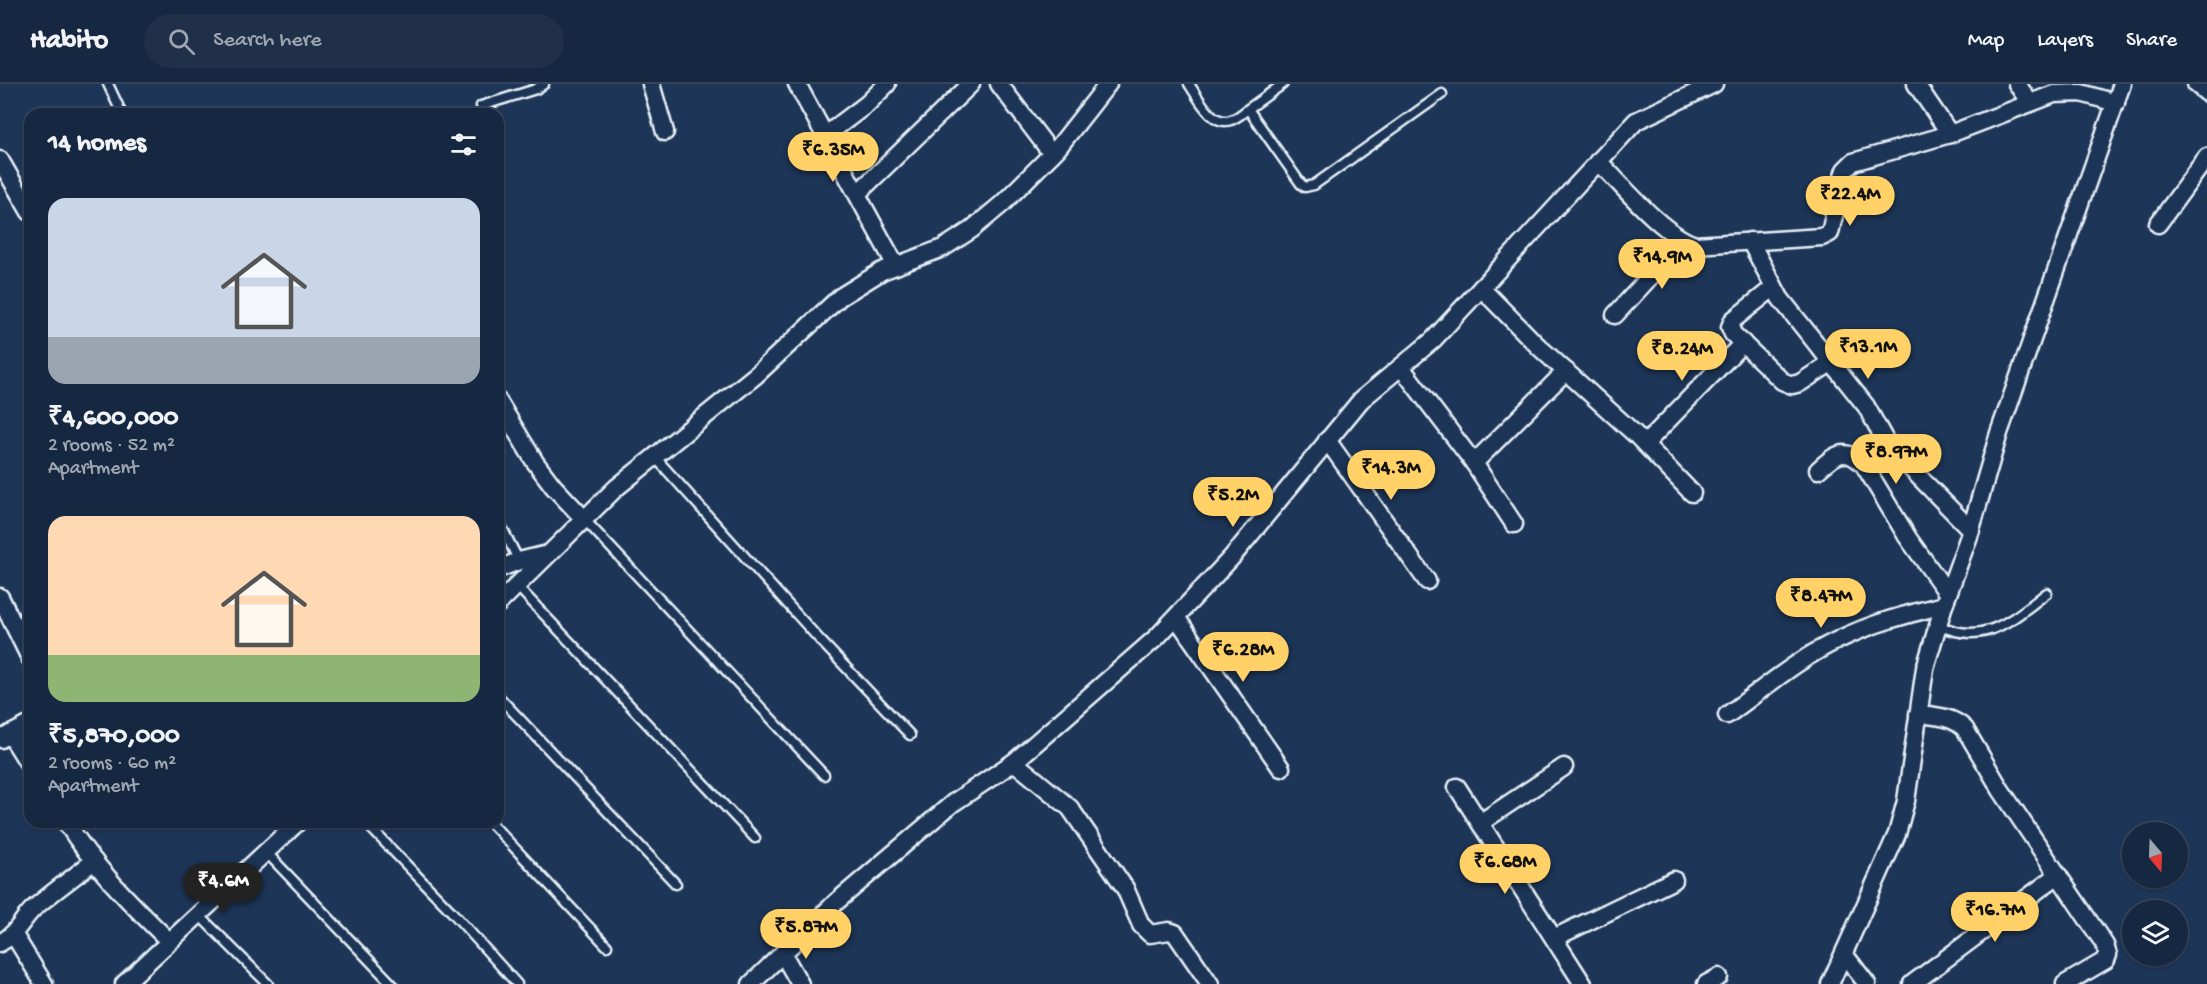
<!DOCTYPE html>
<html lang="en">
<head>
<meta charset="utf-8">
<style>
  :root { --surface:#162841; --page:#1f3048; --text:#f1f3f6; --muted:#9ea6b1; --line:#35445a; --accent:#ffd166 }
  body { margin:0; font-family:"Gochi Hand",sans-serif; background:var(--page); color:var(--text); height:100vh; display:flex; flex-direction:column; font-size:22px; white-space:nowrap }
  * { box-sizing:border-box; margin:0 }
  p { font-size:20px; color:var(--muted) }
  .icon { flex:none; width:33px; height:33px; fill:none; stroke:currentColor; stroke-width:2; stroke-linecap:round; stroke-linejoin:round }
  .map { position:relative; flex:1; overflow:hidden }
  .panel { position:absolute; left:24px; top:24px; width:480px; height:720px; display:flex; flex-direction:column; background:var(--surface); border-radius:18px; box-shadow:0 2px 4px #0004,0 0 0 2px var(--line) }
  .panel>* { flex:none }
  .needle { width:39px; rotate:161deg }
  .tools { position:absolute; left:2122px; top:738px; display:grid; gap:12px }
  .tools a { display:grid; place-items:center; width:66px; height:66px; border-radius:50%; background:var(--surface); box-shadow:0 2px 4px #0004,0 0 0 2px var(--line); font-size:30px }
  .price { position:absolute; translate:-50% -51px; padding:0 14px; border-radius:21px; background:var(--accent); color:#111; font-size:20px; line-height:39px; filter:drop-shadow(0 2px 3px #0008) }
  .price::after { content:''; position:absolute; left:50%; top:36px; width:18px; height:14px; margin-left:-9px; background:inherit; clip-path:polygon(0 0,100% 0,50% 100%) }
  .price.on { background:#222; color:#fff }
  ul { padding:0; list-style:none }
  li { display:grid; align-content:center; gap:12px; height:318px; padding:0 24px }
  li span { display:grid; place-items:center; height:186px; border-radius:18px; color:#555 }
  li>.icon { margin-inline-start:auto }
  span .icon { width:108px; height:108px; fill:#fffc; stroke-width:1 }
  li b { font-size:26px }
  h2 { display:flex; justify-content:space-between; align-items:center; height:72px; padding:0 24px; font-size:26px }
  header { display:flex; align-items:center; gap:36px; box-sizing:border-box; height:84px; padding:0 30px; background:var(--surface); border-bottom:2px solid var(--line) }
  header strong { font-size:28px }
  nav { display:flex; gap:33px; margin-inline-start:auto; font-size:21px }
  .search { width:420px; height:54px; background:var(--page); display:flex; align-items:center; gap:15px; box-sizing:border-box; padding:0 21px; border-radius:33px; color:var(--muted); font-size:22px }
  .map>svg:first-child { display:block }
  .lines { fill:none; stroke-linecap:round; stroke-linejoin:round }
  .service-casing { stroke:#e8f1f8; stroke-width:13 }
  .minor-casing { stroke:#e8f1f8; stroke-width:21 }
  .service { stroke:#1d3557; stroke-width:8 }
  .minor { stroke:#1d3557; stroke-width:16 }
</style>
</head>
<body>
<header>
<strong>Habito</strong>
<div class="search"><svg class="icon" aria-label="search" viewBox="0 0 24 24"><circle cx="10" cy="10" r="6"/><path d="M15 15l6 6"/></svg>Search here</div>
<nav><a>Map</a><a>Layers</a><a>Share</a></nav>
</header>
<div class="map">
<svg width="2207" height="900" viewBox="0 0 2207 900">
  <rect width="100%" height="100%" fill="#1d3557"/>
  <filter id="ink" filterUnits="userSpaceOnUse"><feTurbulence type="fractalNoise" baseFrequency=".0167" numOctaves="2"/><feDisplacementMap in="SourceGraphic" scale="12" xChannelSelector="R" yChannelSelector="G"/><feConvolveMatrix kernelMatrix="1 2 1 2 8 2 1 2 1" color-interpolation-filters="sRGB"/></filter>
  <g filter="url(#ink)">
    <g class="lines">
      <g class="service-casing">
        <g id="service">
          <polyline points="108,0 122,30"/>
          <path d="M 1189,0 C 1198,13 1212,43 1231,36 C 1237,34 1243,29 1248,25 L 1301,100 L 1305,103 L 1314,101 L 1442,10"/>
          <polyline points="481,22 536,5 544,0"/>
          <polyline points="1248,25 1283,0"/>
          <polyline points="654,372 820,556 910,651"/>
          <polyline points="584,435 824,691"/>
          <polyline points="498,436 519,477"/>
          <polyline points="517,502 755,754"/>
          <path d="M 1938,541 C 1985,563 2011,536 2047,509"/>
          <polyline points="498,612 676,800"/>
          <polyline points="365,738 451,827 517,900"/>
          <polyline points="490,738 607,862"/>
          <polyline points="266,768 392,900"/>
          <polyline points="198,830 268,900"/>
        </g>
      </g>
      <g class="minor-casing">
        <g id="minor">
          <polyline points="651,0 665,48"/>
          <polyline points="797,0 896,182"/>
          <polyline points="999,0 1052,70"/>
          <polyline points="1916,0 1950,50"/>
          <polyline points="2017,0 2030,19"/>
          <polyline points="2196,0 2207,9"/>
          <polyline points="826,51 867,20 887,0"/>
          <polyline points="0,76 30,128"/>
          <path d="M 1598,77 C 1623,102 1662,150 1695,161 L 1822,153 L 1830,149 L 1843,92 L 1845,86 L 1853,78 L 1950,50 L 2054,10 L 2081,9 L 2116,19"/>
          <polyline points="858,109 971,0"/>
          <polyline points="2158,140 2207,73"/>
          <polyline points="1750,157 1780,214 1866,322 1887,360 1971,446"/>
          <polyline points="1481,204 1538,262 1636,351 1692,409"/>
          <polyline points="1773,204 1733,236 1730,243 1733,250 1782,297 1792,301 1800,299 1832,278"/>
          <polyline points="1615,231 1683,157"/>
          <polyline points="1401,283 1474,379 1514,440"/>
          <polyline points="498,317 535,378 553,402 584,435"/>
          <polyline points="1327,356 1427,497"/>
          <polyline points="1645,360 1743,259"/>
          <polyline points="1474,379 1566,287"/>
          <path d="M 1818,386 C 1836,370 1845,362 1864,381 L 1908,454 L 1948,510"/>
          <polyline points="498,485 519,477 548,470"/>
          <polyline points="0,513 30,574"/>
          <polyline points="498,520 616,404 756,291 840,213 882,187 943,164 971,146 1002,120 1057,65 1108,0"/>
          <polyline points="1176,533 1281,684"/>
          <path d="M 1918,630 C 1935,632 1952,632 1965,645 L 2001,706 L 2105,861 L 2108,871 L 2106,876 L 2065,900"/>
          <path d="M 1727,631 C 1762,606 1799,574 1838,556 C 1872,539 1908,530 1944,521"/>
          <polyline points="10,650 30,682"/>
          <polyline points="1,655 30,640"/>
          <polyline points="1014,678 1070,724 1125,804 1141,841 1150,850 1169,847 1175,849 1210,900"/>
          <polyline points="1457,703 1583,900"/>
          <path d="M 66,738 C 94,783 131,820 169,857"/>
          <polyline points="1480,739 1564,683"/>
          <polyline points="14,851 44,900"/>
          <polyline points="1554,854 1674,796"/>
          <path d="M 0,859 C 17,850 20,838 33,825 C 52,808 74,793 94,777"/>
          <polyline points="783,870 800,900"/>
          <polyline points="1844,870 1867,900"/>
          <polyline points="124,900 298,738"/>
          <polyline points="751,900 835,819 953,719 1014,678 1157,553 1232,473 1361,316 1433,256 1636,37 1714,0"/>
          <polyline points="1706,900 1719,893"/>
          <polyline points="1830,900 1897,750 1906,717 1925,584 1944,521 1969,452 1999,349 2122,0"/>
          <polyline points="1912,900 2058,791"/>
        </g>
      </g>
      <use href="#service" class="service"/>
      <use href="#minor" class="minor"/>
    </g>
  </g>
</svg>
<div class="tools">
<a><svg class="needle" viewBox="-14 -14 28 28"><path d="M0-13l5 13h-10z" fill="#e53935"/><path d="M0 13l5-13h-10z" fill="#9ea6b1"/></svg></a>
<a><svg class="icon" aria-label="layers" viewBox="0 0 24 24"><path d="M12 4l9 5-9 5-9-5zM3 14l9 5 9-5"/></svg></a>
</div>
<b class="price" style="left:833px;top:99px">₹6.35M</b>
<b class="price" style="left:1850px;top:143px">₹22.4M</b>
<b class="price" style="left:1662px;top:206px">₹14.9M</b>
<b class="price" style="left:1868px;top:296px">₹13.1M</b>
<b class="price" style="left:1682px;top:298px">₹8.24M</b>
<b class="price" style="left:1896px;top:401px">₹8.97M</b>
<b class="price" style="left:1391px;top:417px">₹14.3M</b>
<b class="price" style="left:1233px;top:444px">₹5.2M</b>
<b class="price" style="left:1821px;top:545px">₹8.47M</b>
<b class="price" style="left:1243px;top:599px">₹6.28M</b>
<b class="price" style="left:1505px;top:811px">₹6.68M</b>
<b class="price on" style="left:223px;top:830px">₹4.6M</b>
<b class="price" style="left:1995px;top:859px">₹16.7M</b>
<b class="price" style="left:806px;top:876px">₹5.87M</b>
<section class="panel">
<h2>14 homes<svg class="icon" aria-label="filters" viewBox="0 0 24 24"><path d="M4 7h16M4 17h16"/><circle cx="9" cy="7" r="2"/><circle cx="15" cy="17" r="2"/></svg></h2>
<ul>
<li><span style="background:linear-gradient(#c9d6e8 75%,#9aa5b1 0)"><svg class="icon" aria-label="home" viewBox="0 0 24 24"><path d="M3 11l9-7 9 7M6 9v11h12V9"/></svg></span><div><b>₹4,600,000</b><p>2 rooms · 52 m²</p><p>Apartment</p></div></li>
<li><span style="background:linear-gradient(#ffd9b3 75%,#8fb573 0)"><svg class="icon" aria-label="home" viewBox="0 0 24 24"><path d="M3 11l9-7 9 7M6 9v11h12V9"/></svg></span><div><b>₹5,870,000</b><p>2 rooms · 60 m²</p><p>Apartment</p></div></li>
</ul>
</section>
</div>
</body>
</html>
